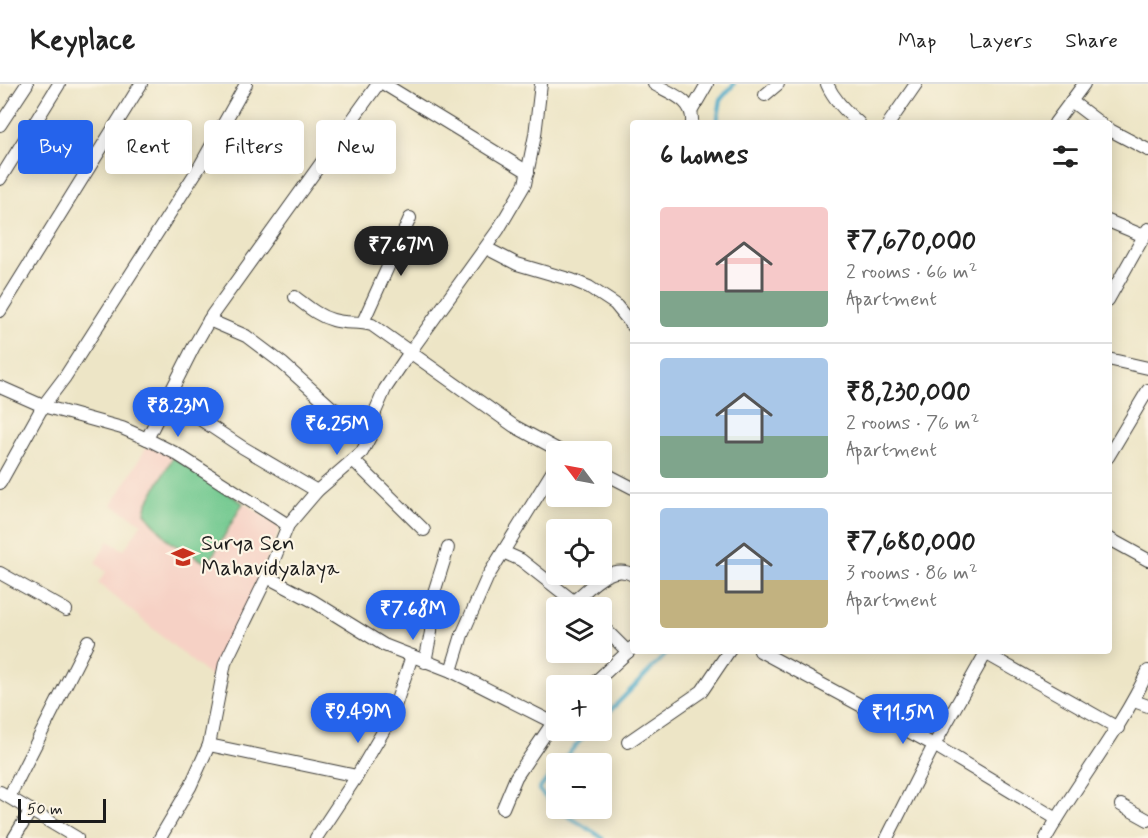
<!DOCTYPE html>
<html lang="en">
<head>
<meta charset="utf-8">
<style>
  :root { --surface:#fff; --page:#f2f2f2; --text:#222; --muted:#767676; --line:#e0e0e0; --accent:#2563eb }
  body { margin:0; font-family:Mynerve,sans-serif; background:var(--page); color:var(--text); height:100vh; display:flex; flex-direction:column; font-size:22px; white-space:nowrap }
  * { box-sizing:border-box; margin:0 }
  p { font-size:20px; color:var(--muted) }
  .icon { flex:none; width:33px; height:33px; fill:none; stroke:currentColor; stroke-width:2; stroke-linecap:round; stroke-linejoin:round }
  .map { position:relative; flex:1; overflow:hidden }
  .panel { position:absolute; left:630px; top:36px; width:482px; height:534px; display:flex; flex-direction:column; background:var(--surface); border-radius:6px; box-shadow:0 3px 15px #0003 }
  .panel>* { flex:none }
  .top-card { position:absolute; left:18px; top:36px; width:522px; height:54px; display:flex; gap:12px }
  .needle { width:39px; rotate:302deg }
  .controls { position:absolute; left:546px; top:357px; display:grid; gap:12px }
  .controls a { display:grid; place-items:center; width:66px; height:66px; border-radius:6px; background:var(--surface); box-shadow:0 3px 15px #0003; font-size:30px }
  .scale { position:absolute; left:18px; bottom:15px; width:88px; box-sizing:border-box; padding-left:6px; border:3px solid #1c1c1c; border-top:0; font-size:16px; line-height:21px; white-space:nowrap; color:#1c1c1c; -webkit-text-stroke:4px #fcf5e5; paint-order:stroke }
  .price { position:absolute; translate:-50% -51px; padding:0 14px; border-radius:21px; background:var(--accent); color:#fff; font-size:20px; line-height:39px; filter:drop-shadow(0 2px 3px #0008) }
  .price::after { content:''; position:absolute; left:50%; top:36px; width:18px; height:14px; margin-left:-9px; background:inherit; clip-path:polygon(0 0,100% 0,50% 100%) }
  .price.on { background:#222; color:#fff }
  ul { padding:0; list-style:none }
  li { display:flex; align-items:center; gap:18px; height:150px; padding:0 30px }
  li+li { border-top:2px solid var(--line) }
  li span { display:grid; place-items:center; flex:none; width:168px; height:120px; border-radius:6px; color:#555 }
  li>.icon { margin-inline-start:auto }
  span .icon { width:72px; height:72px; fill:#fffc; stroke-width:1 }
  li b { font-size:26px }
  h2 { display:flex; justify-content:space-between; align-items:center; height:72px; padding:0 30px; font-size:26px }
  .tag { padding:0 21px; border-radius:6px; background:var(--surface); box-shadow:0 3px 15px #0003; font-size:21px; line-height:54px }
  .tag.on { background:var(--accent); color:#fff }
  header { display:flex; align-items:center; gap:36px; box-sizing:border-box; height:84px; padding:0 30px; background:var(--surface); border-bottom:2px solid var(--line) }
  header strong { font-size:28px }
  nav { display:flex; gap:33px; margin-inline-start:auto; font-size:21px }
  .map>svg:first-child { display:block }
  .built { fill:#f6d1c5 }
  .green { fill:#70c88e; stroke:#467255; stroke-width:1.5 }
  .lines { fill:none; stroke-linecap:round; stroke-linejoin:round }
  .stream { stroke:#4aaac9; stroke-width:4 }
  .minor-casing { stroke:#3b3a36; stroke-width:14 }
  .minor { stroke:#fff; stroke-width:12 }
  .labels { text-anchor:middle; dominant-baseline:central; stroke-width:4.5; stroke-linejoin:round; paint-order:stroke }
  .poi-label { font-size:22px; fill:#1c1c1c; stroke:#fcf5e5; text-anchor:start }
</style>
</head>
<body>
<header>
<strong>Keyplace</strong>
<nav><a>Map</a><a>Layers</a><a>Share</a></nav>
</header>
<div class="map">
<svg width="1148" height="754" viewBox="0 0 1148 754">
  <rect width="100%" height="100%" fill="#fcf5e5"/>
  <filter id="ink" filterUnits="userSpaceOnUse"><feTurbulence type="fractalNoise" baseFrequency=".0167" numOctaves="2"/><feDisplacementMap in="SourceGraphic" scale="12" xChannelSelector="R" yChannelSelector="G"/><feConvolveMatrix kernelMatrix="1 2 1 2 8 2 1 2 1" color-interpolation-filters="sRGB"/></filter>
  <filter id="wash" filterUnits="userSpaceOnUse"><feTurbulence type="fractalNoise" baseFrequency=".008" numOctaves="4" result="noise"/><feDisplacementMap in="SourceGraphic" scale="24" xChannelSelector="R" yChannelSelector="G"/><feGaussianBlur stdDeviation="1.35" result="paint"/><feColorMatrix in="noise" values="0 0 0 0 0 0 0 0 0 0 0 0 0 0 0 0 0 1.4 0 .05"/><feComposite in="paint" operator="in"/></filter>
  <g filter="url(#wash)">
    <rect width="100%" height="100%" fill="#ede5c6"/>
    <polygon class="built" points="149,359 168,369 277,441 278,444 278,449 248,519 211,593 98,499 106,488 95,479 108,457 124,466 142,439 112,421"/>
    <polygon class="green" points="173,373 243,419 208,480 170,458 145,429 147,420"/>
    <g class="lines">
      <g class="stream">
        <polyline points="717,39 721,15 734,0"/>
        <polyline points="602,635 669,567"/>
        <polyline points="559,680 590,646"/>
        <polyline points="556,683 539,706 555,724 603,754"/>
      </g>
    </g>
  </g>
  <g filter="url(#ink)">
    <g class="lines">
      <g class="minor-casing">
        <g id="minor">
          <polyline points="384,0 528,88"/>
          <path d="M 654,0 C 672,10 694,16 692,39"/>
          <path d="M 827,0 C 834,16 846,28 859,39"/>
          <polyline points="765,11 778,0"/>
          <polyline points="1071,17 1100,39"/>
          <polyline points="692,26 707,0"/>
          <polyline points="889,39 916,0"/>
          <polyline points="1055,39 1084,0"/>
          <polyline points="0,41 27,0"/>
          <polyline points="1108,45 1148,66"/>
          <polyline points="0,95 59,0"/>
          <polyline points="1108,137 1144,152"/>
          <polyline points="486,164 517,180 572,196 589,203 615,220 633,242"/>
          <path d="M 295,213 C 307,222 318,232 333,236 C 346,240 359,237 372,241 L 514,342 L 562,368"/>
          <polyline points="1108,216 1148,145"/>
          <polyline points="0,227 141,0"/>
          <polyline points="209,236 246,252 282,279 331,323 345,331 374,339"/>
          <polyline points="363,238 410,134"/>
          <polyline points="1108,275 1148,284"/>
          <polyline points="0,303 43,322 122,344 147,355 175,369 288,441"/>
          <polyline points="168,314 242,363 317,407"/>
          <polyline points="147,355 193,264 212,231 378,0"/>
          <polyline points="1108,373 1148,306"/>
          <polyline points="354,377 424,446"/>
          <polyline points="602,388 633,404"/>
          <polyline points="0,399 43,322 65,293 200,82 246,0"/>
          <polyline points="1108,454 1148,476"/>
          <polyline points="503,468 521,476 582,524"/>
          <polyline points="0,489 66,526"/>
          <polyline points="267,493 313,517 384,561 451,587 552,638"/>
          <path d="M 574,517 C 590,504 611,478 633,491"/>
          <polyline points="602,542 628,568"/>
          <polyline points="760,567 934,661 1057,735"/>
          <polyline points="985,569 1118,644"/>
          <polyline points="425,578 431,548 432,515 448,464"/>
          <polyline points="451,587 462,551 488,492 556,382"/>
          <polyline points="591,602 633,563"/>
          <polyline points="1134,617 1148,622"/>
          <polyline points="628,658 702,607 729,567"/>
          <polyline points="209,661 357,692"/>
          <polyline points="0,708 77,754"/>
          <polyline points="9,713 88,557"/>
          <polyline points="1121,721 1148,736"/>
          <polyline points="503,724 516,693 556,634"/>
          <polyline points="14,754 31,726"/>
          <polyline points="160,754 190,703 209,661 225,579 267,493 288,441 317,407 362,368 372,349 375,328 385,305 410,268 498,146 525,100 535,51 541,0"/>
          <polyline points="316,754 357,692 391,634 412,572"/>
          <polyline points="887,754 934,661 987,567"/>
          <path d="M 1046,754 C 1078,697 1120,647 1148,587"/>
        </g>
      </g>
      <use href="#minor" class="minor"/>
    </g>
  </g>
  <defs>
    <g id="university-bare" transform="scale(1.8)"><path d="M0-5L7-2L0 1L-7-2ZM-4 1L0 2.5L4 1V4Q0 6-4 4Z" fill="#c8321e" stroke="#fcf5e5" stroke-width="2.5" paint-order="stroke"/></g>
  </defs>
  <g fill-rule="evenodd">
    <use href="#university-bare" x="183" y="473"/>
  </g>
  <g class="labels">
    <g class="poi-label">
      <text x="201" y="460">Surya Sen<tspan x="201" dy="25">Mahavidyalaya</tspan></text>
    </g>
  </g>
</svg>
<div class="controls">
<a><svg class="needle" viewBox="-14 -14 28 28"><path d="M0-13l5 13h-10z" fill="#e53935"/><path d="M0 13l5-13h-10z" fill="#767676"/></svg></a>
<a><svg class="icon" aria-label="locate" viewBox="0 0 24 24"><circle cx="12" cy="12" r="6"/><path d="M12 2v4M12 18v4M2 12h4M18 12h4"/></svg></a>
<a><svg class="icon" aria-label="layers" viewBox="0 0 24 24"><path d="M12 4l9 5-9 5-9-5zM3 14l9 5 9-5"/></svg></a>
<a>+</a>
<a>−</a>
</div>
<div class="scale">50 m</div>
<b class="price on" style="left:401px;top:193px">₹7.67M</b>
<b class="price" style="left:178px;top:354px">₹8.23M</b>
<b class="price" style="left:337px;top:372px">₹6.25M</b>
<b class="price" style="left:413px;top:557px">₹7.68M</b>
<b class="price" style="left:358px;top:660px">₹9.49M</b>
<b class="price" style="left:903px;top:661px">₹11.5M</b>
<div class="top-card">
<a class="tag on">Buy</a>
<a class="tag">Rent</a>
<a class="tag">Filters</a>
<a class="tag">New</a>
</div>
<section class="panel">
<h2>6 homes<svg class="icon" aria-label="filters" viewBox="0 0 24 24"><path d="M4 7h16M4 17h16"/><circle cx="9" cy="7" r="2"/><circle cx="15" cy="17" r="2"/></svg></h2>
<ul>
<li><span style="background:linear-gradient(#f6c9c9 70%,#7fa58c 0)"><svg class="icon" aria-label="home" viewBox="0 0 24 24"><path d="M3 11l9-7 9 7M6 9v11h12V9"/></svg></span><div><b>₹7,670,000</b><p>2 rooms · 66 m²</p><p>Apartment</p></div></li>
<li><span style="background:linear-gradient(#a9c7e8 65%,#7fa58c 0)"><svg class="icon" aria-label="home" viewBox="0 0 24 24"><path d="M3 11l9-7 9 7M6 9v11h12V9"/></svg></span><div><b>₹8,230,000</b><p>2 rooms · 76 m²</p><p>Apartment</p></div></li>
<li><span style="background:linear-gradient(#a9c7e8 60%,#c2b280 0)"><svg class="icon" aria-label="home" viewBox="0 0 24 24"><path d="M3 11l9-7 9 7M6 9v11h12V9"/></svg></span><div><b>₹7,680,000</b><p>3 rooms · 86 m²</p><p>Apartment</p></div></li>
</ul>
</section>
</div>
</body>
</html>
